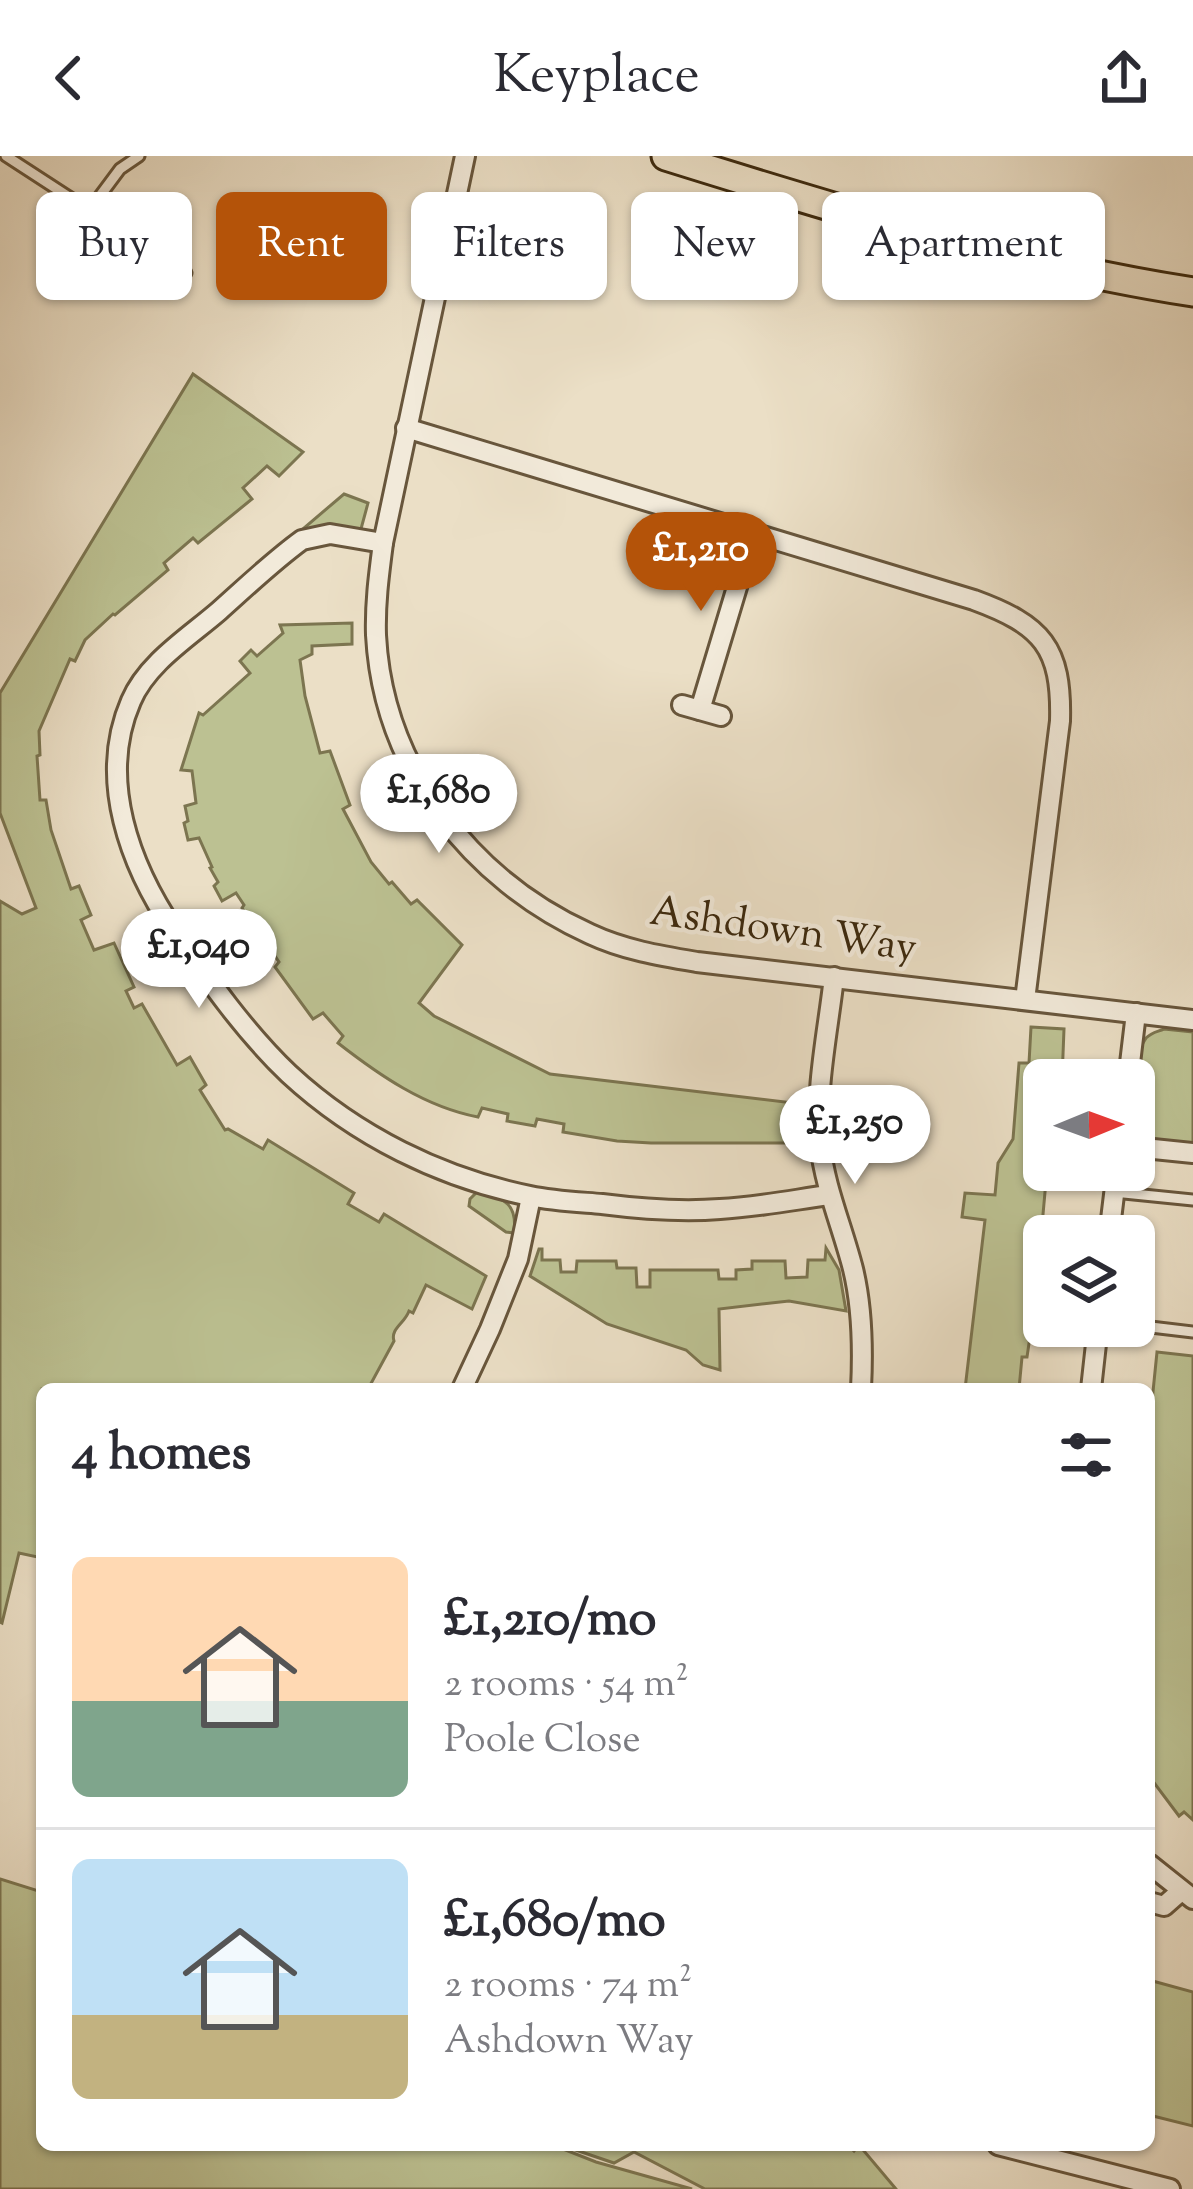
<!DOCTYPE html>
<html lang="en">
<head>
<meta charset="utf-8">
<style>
  :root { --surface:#fff; --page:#f7f7f7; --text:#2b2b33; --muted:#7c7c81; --line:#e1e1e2; --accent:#b45309 }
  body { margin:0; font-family:"Sorts Mill Goudy",serif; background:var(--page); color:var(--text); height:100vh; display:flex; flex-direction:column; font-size:45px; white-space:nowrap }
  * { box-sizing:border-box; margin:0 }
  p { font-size:39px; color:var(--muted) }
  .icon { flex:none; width:66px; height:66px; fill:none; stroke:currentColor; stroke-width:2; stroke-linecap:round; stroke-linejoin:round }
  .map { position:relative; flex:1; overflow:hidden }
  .drawer { position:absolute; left:36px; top:1227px; width:1119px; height:768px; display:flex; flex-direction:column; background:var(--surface); border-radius:18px; box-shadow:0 3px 9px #0004 }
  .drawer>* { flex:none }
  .guide { position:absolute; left:36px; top:36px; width:1122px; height:108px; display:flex; gap:24px }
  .needle { width:78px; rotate:89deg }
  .tools { position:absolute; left:1023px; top:903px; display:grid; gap:24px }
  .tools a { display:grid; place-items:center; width:132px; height:132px; border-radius:18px; background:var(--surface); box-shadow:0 3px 9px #0004; font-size:60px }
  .price { position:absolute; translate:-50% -102px; padding:0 27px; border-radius:42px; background:#fff; color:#222; font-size:39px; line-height:78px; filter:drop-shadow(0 3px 6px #0008) }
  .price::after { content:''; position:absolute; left:50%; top:72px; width:36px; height:27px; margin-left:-18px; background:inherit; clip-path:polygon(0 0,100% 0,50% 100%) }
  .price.current { background:var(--accent); color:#fff }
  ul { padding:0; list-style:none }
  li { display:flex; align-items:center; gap:36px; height:300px; padding:0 36px }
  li+li { border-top:3px solid var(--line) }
  li span { display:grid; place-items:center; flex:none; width:336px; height:240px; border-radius:18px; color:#555 }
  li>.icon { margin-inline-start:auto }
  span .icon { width:144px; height:144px; fill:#fffc; stroke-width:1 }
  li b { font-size:51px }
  h2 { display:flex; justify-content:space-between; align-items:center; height:144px; padding:0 36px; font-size:51px }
  .pill { padding:0 42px; border-radius:18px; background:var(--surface); box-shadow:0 3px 9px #0004; font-size:42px; line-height:108px }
  .pill.current { background:var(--accent); color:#fff }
  header { display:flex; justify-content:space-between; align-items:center; height:156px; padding:0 36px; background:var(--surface); font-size:54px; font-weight:600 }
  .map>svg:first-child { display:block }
  .green { fill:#bcc192; stroke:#7c7550; stroke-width:3 }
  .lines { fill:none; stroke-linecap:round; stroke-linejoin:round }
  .service-casing { stroke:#68563c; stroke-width:15 }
  .minor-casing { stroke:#68563c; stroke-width:24 }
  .primary-casing { stroke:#3c290e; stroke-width:33 }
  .service { stroke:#f2eada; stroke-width:9 }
  .minor { stroke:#f2eada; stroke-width:18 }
  .primary { stroke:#ebdfc6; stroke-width:27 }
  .labels { text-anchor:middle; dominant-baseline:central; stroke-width:9; stroke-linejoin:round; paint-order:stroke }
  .street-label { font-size:42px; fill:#3c290e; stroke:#f2eada }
</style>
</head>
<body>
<header><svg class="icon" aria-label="back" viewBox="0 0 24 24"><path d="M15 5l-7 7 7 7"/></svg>Keyplace<svg class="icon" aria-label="share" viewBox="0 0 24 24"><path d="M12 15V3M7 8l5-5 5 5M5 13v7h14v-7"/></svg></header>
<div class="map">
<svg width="1193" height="2033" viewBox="0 0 1193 2033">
  <rect width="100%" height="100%" fill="#ebdfc6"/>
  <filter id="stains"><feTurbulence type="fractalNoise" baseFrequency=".00167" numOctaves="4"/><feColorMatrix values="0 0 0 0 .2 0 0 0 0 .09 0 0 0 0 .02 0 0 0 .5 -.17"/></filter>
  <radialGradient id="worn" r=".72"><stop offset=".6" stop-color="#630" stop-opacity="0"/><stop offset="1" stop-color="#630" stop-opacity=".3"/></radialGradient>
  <g class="green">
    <path d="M 193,218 L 303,296 L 279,320 L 267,310 L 243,332 L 252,343 L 198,387 L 193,382 L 164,407 L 168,414 L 115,459 L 113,458 L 85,484 L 75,505 L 70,503 L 39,575 L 40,599 L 37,600 L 40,644 L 46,644 L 51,674 L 71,733 L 79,730 L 91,759 L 81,764 L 94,794 L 114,787 L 134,831 L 126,835 L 134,852 L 142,848 L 177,909 L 190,901 L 206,929 L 200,934 L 225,974 L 228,973 L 263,993 L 268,984 L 354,1037 L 348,1048 L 379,1066 L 384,1058 L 486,1120 L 472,1153 L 426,1129 L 413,1157 L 409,1155 C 405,1167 390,1173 394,1185 L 368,1233 L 42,1233 L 42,1402 L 19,1397 L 2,1467 L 0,1466 L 0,745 L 22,758 L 36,752 L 0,657 L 0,537 Z"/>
    <polygon points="344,338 368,347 361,373 329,370 306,375 304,372"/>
    <path d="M 352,467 L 352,488 L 312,490 L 312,498 L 300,504 L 305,540 L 320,597 L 330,595 L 350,649 L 343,653 L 371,706 L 389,728 L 392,726 L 411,748 L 417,744 L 462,789 L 419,847 L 434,860 L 550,918 L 802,948 L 802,987 L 651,987 L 617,985 L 563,976 L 564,968 L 537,963 L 535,970 L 507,965 L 508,958 L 482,952 L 478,961 C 425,951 379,919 338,887 L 343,880 L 323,857 L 313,863 L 275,811 L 279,806 L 242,752 L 244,749 L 236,737 L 222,745 L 214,730 L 218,726 L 210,712 L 212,711 L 199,682 L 188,684 L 184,667 L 188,665 L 185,650 L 196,647 L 192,615 L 181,614 L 199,557 L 203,559 L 250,517 L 240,505 L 251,494 L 257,500 L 283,477 L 280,469 Z"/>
    <polygon points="1031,871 1064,873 1062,924 1044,924 1044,1014 1047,1014 1035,1147 1027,1201 1022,1201 1019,1233 965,1233 985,1064 962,1061 965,1037 995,1039 998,1007 1013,983 1019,907 1029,907"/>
    <path d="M 1164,873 L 1193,876 L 1193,990 C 1170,987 1151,988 1134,970 C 1134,951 1134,897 1146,882 C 1152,876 1157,876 1164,873 Z"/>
    <path d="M 478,1035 C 503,1043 518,1046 514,1077 L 506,1076 L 469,1050 L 470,1043 Z"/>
    <polygon points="826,1092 839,1114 846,1155 789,1145 719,1153 720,1214 703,1209 686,1194 607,1168 530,1120 539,1093 542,1093 542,1104 560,1104 561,1116 576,1116 577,1105 616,1105 617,1112 636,1112 637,1131 650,1131 650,1114 718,1114 719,1123 736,1123 736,1114 752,1113 752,1105 785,1105 786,1122 807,1121 808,1104 825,1104"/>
    <polygon points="1157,1196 1193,1200 1193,1664 1184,1656 1179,1660 1149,1620 1149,1275"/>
    <polygon points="0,1723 42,1736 42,1989 553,1989 596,2006 692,2033 0,2033"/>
    <polygon points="1149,1824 1193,1836 1193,1970 1149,1959"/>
    <polygon points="561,1989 848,1989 854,1995 859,1989 896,2033 705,2033 634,1996 614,2007"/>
  </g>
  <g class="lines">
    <g class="service-casing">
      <g id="service">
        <polyline points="6,0 186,117"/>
        <polyline points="88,56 120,13 139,0"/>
        <polyline points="1114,1036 1193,1044"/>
        <polyline points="1134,1169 1193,1176"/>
      </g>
    </g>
    <g class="minor-casing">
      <g id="minor">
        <path d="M 465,0 L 383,387 C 379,418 375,447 376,479 C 383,612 471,724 590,778 C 624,794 661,800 697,806 L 1193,864"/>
        <path d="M 406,272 L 974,444 C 1042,469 1062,491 1060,565 L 1025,844"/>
        <path d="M 383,387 L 330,378 L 302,384 C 273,405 246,431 219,455 C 189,481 147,507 131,545 C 97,623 130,710 175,776 C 210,826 245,876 289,918 C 356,980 441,1022 530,1040 C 553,1045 578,1046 602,1048 C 641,1053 681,1056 720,1053 C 757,1051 793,1044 829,1039"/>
        <polyline points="682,549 721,560"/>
        <polyline points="700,554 753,378"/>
        <path d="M 834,821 C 828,875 815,933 820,988 C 825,1032 842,1070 853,1113 C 862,1150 863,1194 861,1233"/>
        <polyline points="1128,924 1136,857"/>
        <polyline points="1134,991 1193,997"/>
        <polyline points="1109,1080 1117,1014"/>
        <polyline points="462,1233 490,1173 518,1103 531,1041"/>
        <polyline points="1091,1233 1098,1170"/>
        <polyline points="1149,1708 1193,1743"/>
        <polyline points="1149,1746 1164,1750 1181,1735"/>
        <polyline points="998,1989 1170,2033"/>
      </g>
    </g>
    <g class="primary-casing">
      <path id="primary" d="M 666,0 C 839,54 1013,108 1193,136"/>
    </g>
    <use href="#service" class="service"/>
    <use href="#minor" class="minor"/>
    <use href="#primary" class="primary"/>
  </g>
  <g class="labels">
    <g class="street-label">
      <text transform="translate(783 776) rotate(8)">Ashdown Way</text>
    </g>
  </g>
  <rect width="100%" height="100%" filter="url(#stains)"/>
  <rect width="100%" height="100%" fill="url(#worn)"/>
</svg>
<div class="tools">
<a><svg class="needle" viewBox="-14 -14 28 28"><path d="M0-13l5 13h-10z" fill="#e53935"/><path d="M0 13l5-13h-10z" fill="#7c7c81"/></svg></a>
<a><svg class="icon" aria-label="layers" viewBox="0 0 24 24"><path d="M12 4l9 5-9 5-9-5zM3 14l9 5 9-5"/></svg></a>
</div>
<b class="price current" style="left:701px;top:458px">£1,210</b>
<b class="price" style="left:439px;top:700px">£1,680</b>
<b class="price" style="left:199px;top:855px">£1,040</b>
<b class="price" style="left:855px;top:1031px">£1,250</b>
<div class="guide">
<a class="pill">Buy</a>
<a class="pill current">Rent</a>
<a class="pill">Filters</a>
<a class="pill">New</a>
<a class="pill">Apartment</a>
</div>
<section class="drawer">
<h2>4 homes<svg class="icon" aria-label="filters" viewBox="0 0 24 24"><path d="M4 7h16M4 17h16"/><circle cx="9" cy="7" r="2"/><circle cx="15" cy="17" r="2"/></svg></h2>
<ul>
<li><span style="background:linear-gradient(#ffd9b3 60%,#7fa58c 0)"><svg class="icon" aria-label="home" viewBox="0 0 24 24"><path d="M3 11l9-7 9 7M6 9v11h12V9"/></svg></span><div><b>£1,210/mo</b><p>2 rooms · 54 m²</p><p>Poole Close</p></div></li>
<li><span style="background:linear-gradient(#bfe0f5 65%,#c2b280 0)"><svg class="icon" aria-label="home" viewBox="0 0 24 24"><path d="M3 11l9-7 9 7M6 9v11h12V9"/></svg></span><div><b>£1,680/mo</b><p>2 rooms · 74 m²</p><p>Ashdown Way</p></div></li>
</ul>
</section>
</div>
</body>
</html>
